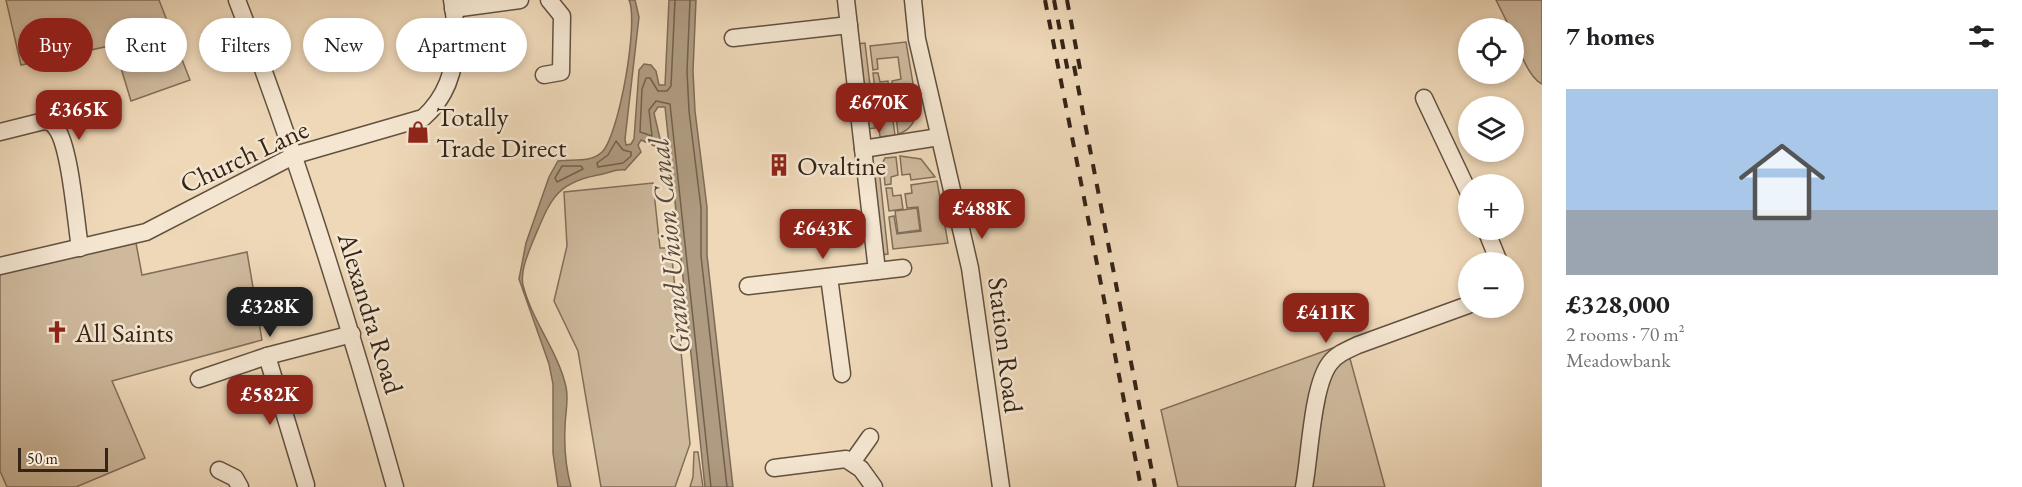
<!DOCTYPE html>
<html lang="en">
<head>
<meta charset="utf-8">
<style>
  :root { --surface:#fff; --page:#f6f6f6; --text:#202124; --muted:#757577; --line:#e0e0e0; --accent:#8f2418 }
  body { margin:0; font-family:"EB Garamond",serif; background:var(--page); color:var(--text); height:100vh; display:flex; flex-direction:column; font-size:22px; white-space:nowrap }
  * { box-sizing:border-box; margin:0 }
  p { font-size:20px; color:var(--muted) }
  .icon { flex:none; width:33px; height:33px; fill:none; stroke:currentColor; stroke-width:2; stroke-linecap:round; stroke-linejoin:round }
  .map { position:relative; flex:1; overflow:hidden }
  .sheet { display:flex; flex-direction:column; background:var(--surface); width:480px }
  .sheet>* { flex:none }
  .hud { position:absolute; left:18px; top:18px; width:570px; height:54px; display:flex; gap:12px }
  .fabs { position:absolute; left:1458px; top:18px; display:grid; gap:12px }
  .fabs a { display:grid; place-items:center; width:66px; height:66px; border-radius:50%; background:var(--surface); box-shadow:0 3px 9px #0003; font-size:30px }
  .scale { position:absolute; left:18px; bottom:15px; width:90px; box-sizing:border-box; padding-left:6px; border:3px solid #342417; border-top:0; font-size:16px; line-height:21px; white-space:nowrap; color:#342417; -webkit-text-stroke:4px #f4e6d1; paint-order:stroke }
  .price { position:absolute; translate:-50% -51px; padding:0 14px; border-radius:12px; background:var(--accent); color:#fff; font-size:20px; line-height:39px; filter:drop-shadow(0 2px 3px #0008) }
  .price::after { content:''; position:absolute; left:50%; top:36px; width:18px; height:14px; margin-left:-9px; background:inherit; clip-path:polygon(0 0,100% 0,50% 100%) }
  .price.current { background:#222; color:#fff }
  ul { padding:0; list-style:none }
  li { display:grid; align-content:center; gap:12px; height:318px; padding:0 24px }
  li+li { border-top:2px solid var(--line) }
  li span { display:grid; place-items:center; height:186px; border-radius:0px; color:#555 }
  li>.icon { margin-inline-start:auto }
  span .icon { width:108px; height:108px; fill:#fffc; stroke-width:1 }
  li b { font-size:26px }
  h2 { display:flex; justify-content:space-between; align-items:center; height:72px; padding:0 24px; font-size:26px }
  .pill { padding:0 21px; border-radius:27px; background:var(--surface); box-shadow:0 3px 9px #0003; font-size:21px; line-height:54px }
  .pill.current { background:var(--accent); color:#fff }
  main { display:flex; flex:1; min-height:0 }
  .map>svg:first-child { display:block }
  .green { fill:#ceb99d; stroke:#816e5a; stroke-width:1.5 }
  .water { fill:#af9b81; stroke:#7e6b57; stroke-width:1.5 }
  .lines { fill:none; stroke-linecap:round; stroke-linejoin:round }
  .shore { stroke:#72604c; stroke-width:1.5 }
  .minor-casing { stroke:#62513f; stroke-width:19 }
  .minor { stroke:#f4e6d1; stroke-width:16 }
  .rail { stroke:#342417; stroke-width:4; stroke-dasharray:10 10; stroke-linecap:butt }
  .labels { text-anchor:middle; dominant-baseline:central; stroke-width:5; stroke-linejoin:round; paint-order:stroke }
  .poi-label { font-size:27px; fill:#342417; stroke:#f4e6d1; text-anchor:start }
  .street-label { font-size:27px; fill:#342417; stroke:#f4e6d1 }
  .water-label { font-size:28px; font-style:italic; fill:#594837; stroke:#f4e6d1 }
</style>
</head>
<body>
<main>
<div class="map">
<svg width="1542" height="487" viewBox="0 0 1542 487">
  <rect width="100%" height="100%" fill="#eed8b8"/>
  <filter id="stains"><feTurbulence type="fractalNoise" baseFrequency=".00333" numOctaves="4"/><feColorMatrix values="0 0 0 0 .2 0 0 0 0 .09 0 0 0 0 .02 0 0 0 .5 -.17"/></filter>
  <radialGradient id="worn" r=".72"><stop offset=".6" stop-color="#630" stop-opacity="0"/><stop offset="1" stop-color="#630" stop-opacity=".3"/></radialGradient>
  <g class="green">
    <polygon points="6,0 159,0 190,80 131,101 114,45 21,65"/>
    <path d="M 1496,0 L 1542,0 L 1542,84 C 1529,78 1514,43 1514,28 L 1510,28 Z"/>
    <polygon points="906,42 916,101 902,103 901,95 894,96 892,81 901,79 898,57 877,59 878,69 873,70 870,46"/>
    <polygon points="865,43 875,128 866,129 856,44"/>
    <polygon points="873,73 878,73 880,82 888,81 889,96 883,97 884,105 877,106"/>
    <path d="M 917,104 C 917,118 912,130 898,134 L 896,115 L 903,114 L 902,106 Z"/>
    <polygon points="884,108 885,116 892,115 895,135 880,137 877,109"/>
    <polygon points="900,156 921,159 935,177 911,180 910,174 902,175"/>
    <polygon points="896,157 898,175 891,177 891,184 885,185 883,162 885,158"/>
    <polygon points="879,168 888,254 881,255 871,169"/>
    <polygon points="937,181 948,243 893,249 889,217 894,216 897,234 921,231 918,207 907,208 905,194 912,193 911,185"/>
    <polygon points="653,183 660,248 671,248 690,444 675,487 601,487 578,351 554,301 567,246 564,192"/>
    <polygon points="886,188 892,188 893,196 901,195 903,209 889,211"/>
    <polygon points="917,208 920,230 898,233 895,211"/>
    <polygon points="136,243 142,275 247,252 262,340 112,381 145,458 76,487 7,487 0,471 0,273"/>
    <polygon points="1333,348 1300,487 1178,487 1161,410"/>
    <polygon points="1349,355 1385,487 1309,487 1328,384 1339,362"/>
    <polygon points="694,452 698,452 703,487 690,487 693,477"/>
  </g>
  <path class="water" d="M 629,0 L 635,0 L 639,17 L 625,139 L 626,145 L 631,144 L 634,139 L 639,70 L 644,64 L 651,65 L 656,71 L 659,85 L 665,85 L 669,0 L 696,0 L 693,71 L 695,111 L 707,207 L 707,255 L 733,487 L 705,487 L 665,107 L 658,107 L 654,113 L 661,143 L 657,147 L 641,140 L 638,145 L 641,152 L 625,170 C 616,169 611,172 603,174 C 555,182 551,199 533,241 C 528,254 520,271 523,285 C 532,321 558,351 566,387 C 569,400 565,414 565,428 C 564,447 566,468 571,487 L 558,487 L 553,453 L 553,384 L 549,364 L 519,279 L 526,243 L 549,177 L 558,161 C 572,159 591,163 602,152 C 619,135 639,22 629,0 Z"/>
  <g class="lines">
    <g class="shore">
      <polyline points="675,0 671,86 667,91 658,91 650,78 646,78 642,89 640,132 652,136 649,110 656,101 670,104 711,487"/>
      <polyline points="690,0 687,71 689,111 701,208 701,256 727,487"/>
      <polygon points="616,141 623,150 631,152 631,156 623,163 598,167 597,163 608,155"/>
      <polygon points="562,166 581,166 583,169 557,182 555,178"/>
    </g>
    <g class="minor-casing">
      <g id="minor">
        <path d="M 237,0 C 299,160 349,322 395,487"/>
        <polyline points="846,0 877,271"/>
        <polyline points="913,0 917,39 970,268 1001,487"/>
        <polyline points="453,9 520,0"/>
        <polyline points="733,38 849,25"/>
        <polyline points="544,75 561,72 562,16 549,0"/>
        <polyline points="1424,98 1468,191"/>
        <path d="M 0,132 L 44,121 C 50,122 53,123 56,128 C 70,145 76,223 80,248"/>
        <polyline points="863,149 939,137"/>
        <polyline points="1486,230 1499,262"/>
        <path d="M 0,266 L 146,232 L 295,155 L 423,118 C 457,88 460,43 452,0"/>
        <polyline points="829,277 842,374"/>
        <polyline points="748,286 903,268"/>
        <polyline points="267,356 306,485"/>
        <polyline points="199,379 267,356 352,334"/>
        <polyline points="853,461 870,437"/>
        <polyline points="774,468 846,459 861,469 874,487"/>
        <polyline points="219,470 235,478 240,487"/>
        <path d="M 1304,487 C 1310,456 1312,386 1330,363 C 1337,354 1347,350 1358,345 L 1468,305"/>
      </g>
    </g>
    <use href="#minor" class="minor"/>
    <g class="rail">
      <polyline points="1045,0 1141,487"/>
      <polyline points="1054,0 1069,77"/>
      <polyline points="1067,0 1081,74"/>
      <polyline points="1074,66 1155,487"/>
    </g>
  </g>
  <defs>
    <g id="shop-bare" transform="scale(1.8)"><path d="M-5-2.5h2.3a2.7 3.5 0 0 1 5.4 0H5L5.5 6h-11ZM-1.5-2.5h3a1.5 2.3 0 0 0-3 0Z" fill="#8f2418" stroke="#f4e6d1" stroke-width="2.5" paint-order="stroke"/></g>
    <g id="building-bare" transform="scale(1.8)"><path d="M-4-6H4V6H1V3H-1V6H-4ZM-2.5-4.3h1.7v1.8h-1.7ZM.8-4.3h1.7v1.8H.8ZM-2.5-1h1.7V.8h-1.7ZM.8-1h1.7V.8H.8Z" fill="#8f2418" stroke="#f4e6d1" stroke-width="2.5" paint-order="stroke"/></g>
    <g id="church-bare" transform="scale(1.8)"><path d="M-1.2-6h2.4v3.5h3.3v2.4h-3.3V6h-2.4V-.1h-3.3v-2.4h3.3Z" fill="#8f2418" stroke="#f4e6d1" stroke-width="2.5" paint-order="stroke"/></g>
  </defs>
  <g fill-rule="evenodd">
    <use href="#shop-bare" x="418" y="132"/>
    <use href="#building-bare" x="779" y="165"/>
    <use href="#church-bare" x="57" y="332"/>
  </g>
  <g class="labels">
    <g class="poi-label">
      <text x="436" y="116">Totally<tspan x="436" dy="31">Trade Direct</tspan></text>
      <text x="797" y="165">Ovaltine</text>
      <text x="75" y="332">All Saints</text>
    </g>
    <g class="street-label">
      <text transform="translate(244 156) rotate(-25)">Church Lane</text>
      <text transform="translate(371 313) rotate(73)">Alexandra Road</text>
      <text transform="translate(1006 345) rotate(83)">Station Road</text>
    </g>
    <g class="water-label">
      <text transform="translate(669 246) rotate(-96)">Grand Union Canal</text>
    </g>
  </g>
  <rect width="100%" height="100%" filter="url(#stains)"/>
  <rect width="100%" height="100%" fill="url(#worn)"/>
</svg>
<div class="fabs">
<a><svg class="icon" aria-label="locate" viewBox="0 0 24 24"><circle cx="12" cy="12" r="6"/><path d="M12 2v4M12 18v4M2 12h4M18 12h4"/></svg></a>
<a><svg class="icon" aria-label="layers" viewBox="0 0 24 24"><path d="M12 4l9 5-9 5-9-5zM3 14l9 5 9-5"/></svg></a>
<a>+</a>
<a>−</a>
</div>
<div class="scale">50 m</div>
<b class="price" style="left:879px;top:134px">£670K</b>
<b class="price" style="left:79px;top:141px">£365K</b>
<b class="price" style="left:982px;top:240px">£488K</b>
<b class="price" style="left:823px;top:260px">£643K</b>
<b class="price current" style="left:270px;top:338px">£328K</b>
<b class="price" style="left:1326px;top:344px">£411K</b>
<b class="price" style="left:270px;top:426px">£582K</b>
<div class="hud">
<a class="pill current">Buy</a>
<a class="pill">Rent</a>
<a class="pill">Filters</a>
<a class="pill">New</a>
<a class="pill">Apartment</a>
</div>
</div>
<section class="sheet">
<h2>7 homes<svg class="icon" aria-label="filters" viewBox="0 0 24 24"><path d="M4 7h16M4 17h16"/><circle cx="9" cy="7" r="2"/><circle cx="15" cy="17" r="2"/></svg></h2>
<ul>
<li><span style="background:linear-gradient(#a9c7e8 65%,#9aa5b1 0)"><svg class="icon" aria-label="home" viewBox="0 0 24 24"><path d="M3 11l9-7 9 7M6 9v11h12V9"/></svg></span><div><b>£328,000</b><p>2 rooms · 70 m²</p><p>Meadowbank</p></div></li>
</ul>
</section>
</main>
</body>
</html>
